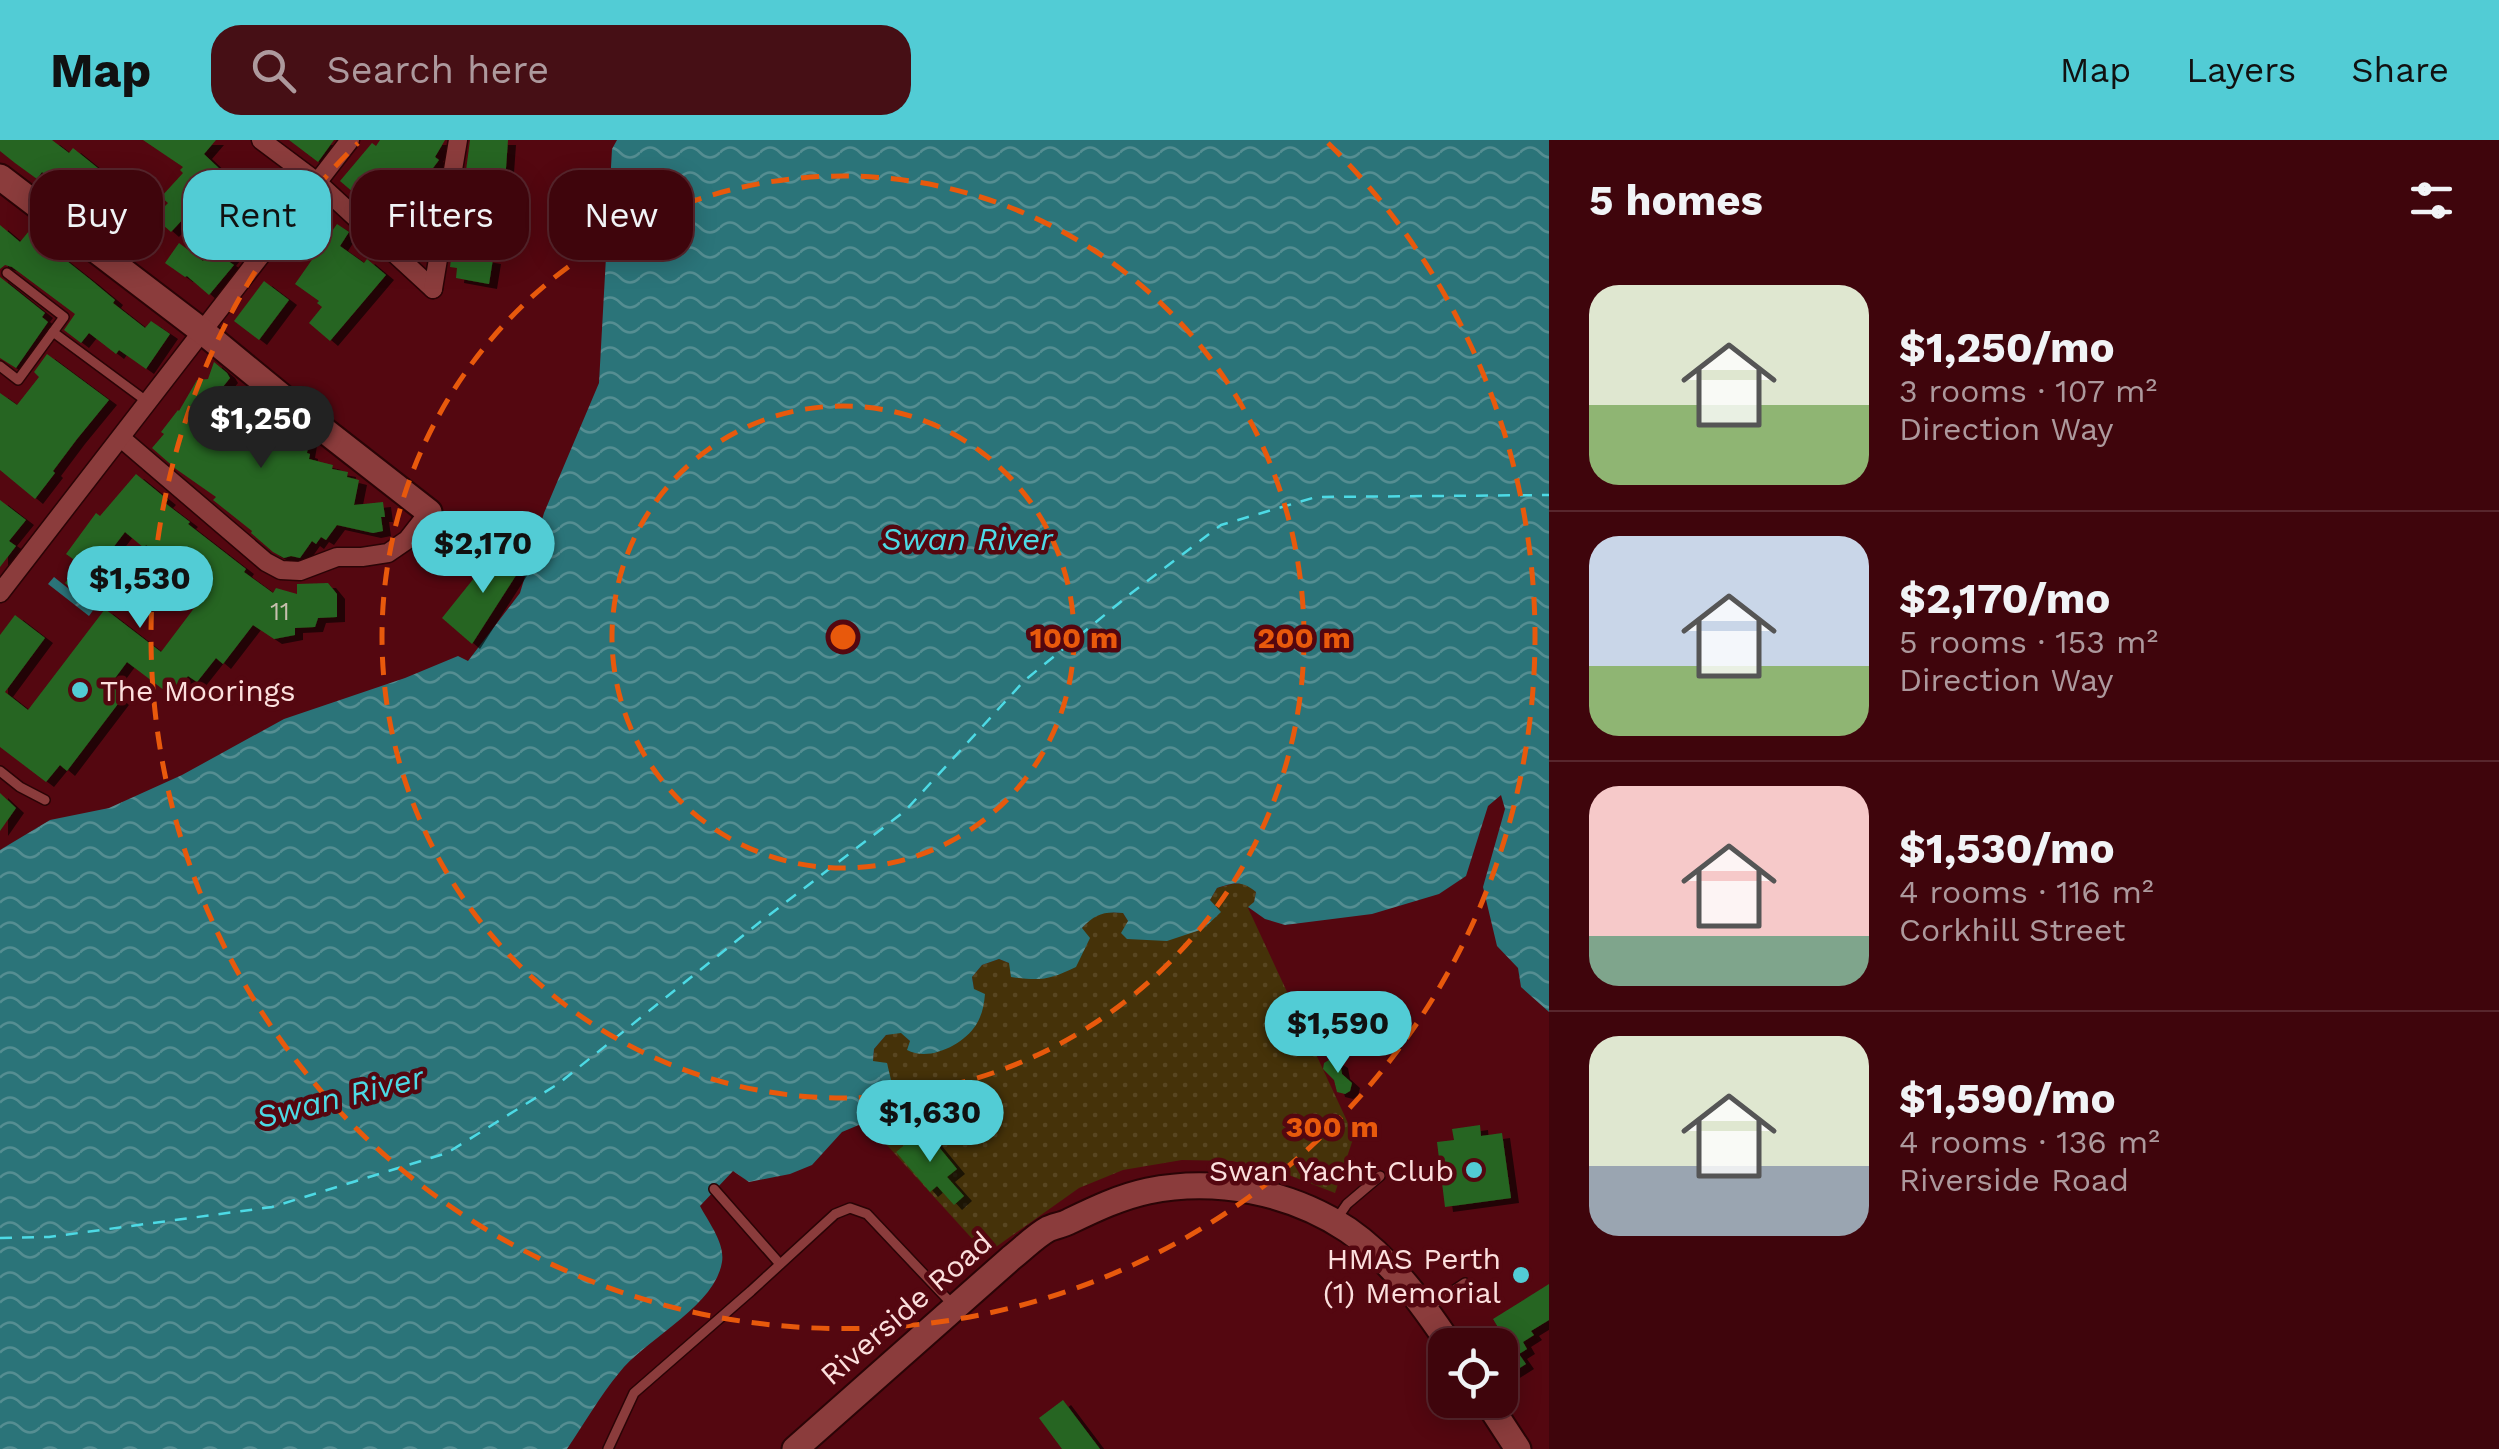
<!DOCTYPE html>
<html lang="en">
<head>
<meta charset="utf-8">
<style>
  :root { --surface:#3f050c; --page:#460f15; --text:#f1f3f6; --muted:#ad999d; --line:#58262d; --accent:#52ccd5 }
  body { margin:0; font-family:"Work Sans",sans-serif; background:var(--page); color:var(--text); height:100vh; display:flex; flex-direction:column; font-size:38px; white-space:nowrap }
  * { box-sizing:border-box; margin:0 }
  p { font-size:32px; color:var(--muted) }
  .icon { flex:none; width:55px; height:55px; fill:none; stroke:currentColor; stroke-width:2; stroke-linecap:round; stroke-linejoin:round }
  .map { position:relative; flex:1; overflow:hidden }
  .details { display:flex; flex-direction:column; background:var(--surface); width:950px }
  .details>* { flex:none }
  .guide { position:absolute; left:30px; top:30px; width:950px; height:90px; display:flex; gap:20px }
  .fabs { position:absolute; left:1428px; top:1188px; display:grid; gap:20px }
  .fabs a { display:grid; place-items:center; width:90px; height:90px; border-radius:20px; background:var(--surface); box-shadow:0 5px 25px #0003,0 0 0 2px var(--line); font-size:50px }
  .price { position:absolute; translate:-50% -85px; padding:0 22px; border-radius:35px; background:var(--accent); color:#111; font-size:32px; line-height:65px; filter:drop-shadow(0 2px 5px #0008) }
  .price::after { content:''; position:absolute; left:50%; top:60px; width:30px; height:22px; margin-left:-15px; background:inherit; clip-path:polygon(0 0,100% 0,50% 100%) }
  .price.current { background:#222; color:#fff }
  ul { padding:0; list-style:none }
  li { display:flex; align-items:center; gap:30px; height:250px; padding:0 40px }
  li+li { border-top:2px solid var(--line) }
  li span { display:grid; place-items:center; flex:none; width:280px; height:200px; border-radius:30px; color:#555 }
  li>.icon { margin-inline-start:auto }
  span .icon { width:120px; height:120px; fill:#fffc; stroke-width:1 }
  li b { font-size:42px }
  h2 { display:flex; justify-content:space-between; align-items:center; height:120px; padding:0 40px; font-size:42px }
  .pill { padding:0 35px; border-radius:30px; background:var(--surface); box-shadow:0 5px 25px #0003,0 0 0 2px var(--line); font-size:35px; line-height:90px }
  .pill.current { background:var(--accent); color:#111 }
  header { display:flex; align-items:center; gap:60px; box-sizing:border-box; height:140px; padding:0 50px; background:var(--accent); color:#111 }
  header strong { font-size:48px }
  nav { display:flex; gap:55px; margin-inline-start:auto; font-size:35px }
  .search { width:700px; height:90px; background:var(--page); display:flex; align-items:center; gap:25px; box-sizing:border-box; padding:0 35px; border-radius:30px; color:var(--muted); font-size:38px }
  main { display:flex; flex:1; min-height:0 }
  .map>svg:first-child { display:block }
  .park { fill:url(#park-dots) }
  .water { fill:url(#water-waves) }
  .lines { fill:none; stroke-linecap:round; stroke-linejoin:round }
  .ferry { stroke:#4ddae5; stroke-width:2.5; stroke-dasharray:12 10; stroke-linecap:butt }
  .building { fill:#276522; filter:url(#shadow) }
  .lane-casing { stroke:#2a0406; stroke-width:12 }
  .street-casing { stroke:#2a0406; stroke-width:21 }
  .secondary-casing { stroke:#2a0406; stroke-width:29 }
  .lane { stroke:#8b3c3c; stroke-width:9 }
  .street { stroke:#8b3c3c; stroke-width:18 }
  .secondary { stroke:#8b3c3c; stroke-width:25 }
  .ring { fill:none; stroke:#e8590c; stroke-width:5; stroke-dasharray:18 12 }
  .poi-dot { fill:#52ccd5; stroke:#540710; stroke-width:4 }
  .labels { text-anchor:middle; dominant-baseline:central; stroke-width:9; stroke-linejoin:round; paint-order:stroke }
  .number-label { font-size:25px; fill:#c7c0ae }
  .poi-label { font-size:30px; fill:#fcdfdd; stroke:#540710; text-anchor:end }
  .street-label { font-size:30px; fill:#fcdfdd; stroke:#540710 }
  .water-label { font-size:32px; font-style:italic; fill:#4ddae5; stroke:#540710 }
  .centre { fill:#e8590c; stroke:#540710; stroke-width:5 }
  .ring-label { font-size:30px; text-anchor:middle; font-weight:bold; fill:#e8590c; stroke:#540710; stroke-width:9; stroke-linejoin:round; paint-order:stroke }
</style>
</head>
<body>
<header>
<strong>Map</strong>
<div class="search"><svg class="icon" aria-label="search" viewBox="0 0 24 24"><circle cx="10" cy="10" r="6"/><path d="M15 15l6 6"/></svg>Search here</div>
<nav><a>Map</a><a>Layers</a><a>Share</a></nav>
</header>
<main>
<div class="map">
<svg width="1549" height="1309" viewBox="0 0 1549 1309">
  <defs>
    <pattern id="park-dots" width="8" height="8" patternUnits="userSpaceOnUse" patternTransform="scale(2.5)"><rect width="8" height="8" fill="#453209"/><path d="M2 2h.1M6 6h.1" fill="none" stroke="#584621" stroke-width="1.8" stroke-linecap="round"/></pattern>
    <pattern id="water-waves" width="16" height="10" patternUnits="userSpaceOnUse" patternTransform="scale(2.5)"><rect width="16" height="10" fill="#2b7479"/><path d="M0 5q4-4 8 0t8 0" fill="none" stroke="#558e92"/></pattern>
    <filter id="shadow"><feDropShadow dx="8" dy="5" stdDeviation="0" flood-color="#0009"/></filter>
  </defs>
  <rect width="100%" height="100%" fill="#540710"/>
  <polygon class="park" points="1245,743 1256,752 1254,762 1248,768 1354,996 1335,1053 1281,1032 1232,1021 1182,1020 1123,1030 1079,1048 986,1114 866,982 884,960 873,921 874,909 886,895 901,892 910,901 974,849 972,837 982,825 999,819 1009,823 1081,789 1093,776 1108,772 1123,773 1128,781 1220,772 1210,760 1217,748 1233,744"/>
  <g class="water">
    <path d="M 617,0 L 1549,0 L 1549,872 L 1521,847 L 1518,828 L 1497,806 L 1483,747 L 1505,669 L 1501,655 L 1488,666 L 1466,736 L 1439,754 L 1372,774 L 1285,785 L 1265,779 L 1248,767 L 1254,762 L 1256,752 C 1241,740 1234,743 1217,748 L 1210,760 L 1221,772 L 1203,789 L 1167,801 L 1127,799 L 1121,793 L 1128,781 L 1123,773 C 1104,771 1095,774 1082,788 L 1090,798 L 1076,827 C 1049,840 1041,841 1011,837 L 1009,823 L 999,819 L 982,825 L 972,837 L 974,849 L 985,854 C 984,866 982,875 976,885 C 963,905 929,922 907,910 L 910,901 L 901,893 L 886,895 L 874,909 L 873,921 L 887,923 L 891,940 L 884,960 L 866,982 L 842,992 L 812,1025 L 790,1034 L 749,1042 L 733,1031 L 700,1066 C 709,1083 725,1103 722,1122 C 715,1167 645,1199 619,1233 C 600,1256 584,1284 567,1309 L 0,1309 L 0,710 L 50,680 L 109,668 L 182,635 L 284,579 L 405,538 L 458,516 L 468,521 L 520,453 L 544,373 L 599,243 L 612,9 Z"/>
    <polygon points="54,437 94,469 89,476 48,444"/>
  </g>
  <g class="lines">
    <polyline class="ferry" points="0,1098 49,1097 272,1067 447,1013 558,944 760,782 905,671 1024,541 1129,455 1221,385 1316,357 1549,355"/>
  </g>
  <g class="building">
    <polygon points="0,0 52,0 69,13 73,8 99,29 76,59 42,32 37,39 15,23 0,11"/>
    <polygon points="143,0 216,0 204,14 225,34 171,92 154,77 168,63 161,57 183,33 180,30 183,27"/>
    <polygon points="289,0 334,0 318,22"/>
    <polygon points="380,0 445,0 435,17 439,20 433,28 438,32 425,50 430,53 422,62 433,72 428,81 431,84 427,110 405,92 408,89 385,71 381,76 340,41 372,3 376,6"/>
    <polygon points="470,0 508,0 505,42 502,42 496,82 460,77"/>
    <polygon points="123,38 141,52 120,79 102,64"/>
    <polygon points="265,39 283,53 228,121 234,125 209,155 187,136 185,137 165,123 179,103 203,121 235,82 233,80"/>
    <polygon points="337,84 349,92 340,106 364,123 367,119 386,135 330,201 309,183 322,167 317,163 319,161 295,144"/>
    <polygon points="0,85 20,102 29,91 91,140 115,160 113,163 145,188 151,181 170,194 146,229 119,210 116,214 89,193 81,203 64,190 75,174 12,127 5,125 0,129"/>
    <polygon points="452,112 493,119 489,144 456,138 457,128 450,127"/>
    <polygon points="0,137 45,173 42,177 48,182 16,228 0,218"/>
    <polygon points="264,141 289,160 259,200 234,181"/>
    <polygon points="47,214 109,260 77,299 53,331 55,333 35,359 0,330 0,253 17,265 39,237 34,232"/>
    <polygon points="214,222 227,233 230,238 222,248 241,252 240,257 260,268 256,277 287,286 285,296 309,301 307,313 310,314 309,319 333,325 332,329 348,332 347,337 359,340 354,365 383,362 385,377 381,377 383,391 373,393 337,385 326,400 321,397 316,404 312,401 300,418 291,416 284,418 273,412 251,393 252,391 213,360 216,357 176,329 152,308 164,294 161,292 178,270 179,271 197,240 208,239"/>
    <polygon points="136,334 168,360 165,363 190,382 188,384 246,429 244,432 273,453 276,448 297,454 297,444 328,443 337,454 337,477 318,478 315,487 295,488 295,495 274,499 253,485 223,524 216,518 197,542 188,536 173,557 127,522 110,545 124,556 67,631 60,625 46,642 0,607 0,495 15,475 45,498 5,552 28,570 105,469 161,512 207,451 176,425 146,405 144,408 125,392 86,443 94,449 85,460 65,443 80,424 66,414 96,373 100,376"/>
    <polygon points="0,360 26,380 9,401 16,406 0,427"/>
    <polygon points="499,407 522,426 472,504 442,478"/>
    <polygon points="0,653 16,668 0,691"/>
    <polygon points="1332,918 1340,923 1342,934 1352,943 1350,951 1345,954 1337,952 1334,940 1323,929 1324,923"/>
    <polygon points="1480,985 1481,996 1502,993 1511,1058 1445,1067 1437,1002 1454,1000 1452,989"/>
    <polygon points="924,989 957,1029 947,1037 964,1056 954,1065 937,1046 930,1052 896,1012"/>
    <polygon points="1549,1144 1549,1180 1531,1191 1534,1195 1523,1202 1527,1209 1519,1214 1526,1224 1507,1236 1500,1224 1500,1216 1511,1209 1493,1179"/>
    <polygon points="1063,1260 1100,1309 1062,1309 1039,1278"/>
  </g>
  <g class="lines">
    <g class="lane-casing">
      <g id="lane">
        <polyline points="7,133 64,177 53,192 149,263"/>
        <polyline points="0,226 18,240 53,192"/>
        <polyline points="0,631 20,647 45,660"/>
        <polyline points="714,1049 780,1124"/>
        <polyline points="1336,1080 1347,1064 1380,1036"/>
        <polyline points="1426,1169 1465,1143"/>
        <polyline points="608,1309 634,1253 751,1151 835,1074 850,1068 867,1074 954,1166"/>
      </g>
    </g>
    <g class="street-casing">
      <g id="street">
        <polyline points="261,0 317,42 433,149"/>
        <polyline points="433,149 458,0"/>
        <polyline points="121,298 266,422 281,430 300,431 337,417 362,417 388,413 407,400 429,372"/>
        <polyline points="0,453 350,0"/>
      </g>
    </g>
    <g class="secondary-casing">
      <g id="secondary">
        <polyline points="0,37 202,191 297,269 429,372"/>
        <polyline points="1486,1260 1518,1309"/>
        <path d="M 795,1309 L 1011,1118 C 1023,1109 1035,1096 1048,1089 C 1054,1086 1063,1085 1070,1081 C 1095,1069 1120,1057 1148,1051 C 1216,1037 1291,1052 1348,1090 C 1390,1119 1422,1163 1450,1205"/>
      </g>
    </g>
    <use href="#lane" class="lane"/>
    <use href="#street" class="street"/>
    <use href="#secondary" class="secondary"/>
  </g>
  <g class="ring">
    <circle cx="843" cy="497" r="231"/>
    <circle cx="843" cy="497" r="461"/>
    <path d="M1328 3A692 692 0 1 1 358 3"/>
  </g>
  <g class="poi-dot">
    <circle cx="80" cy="550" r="10"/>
    <circle cx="1474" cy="1030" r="10"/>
    <circle cx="1521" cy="1135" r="10"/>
  </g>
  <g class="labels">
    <g class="number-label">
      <text x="280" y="471">11</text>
    </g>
    <g class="poi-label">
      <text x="100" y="550" text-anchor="start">The Moorings</text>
      <text x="1454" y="1030">Swan Yacht Club</text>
      <text x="1501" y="1118">HMAS Perth<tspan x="1501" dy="34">(1) Memorial</tspan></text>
    </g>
    <g class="street-label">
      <text transform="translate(906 1168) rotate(-41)">Riverside Road</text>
    </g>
    <g class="water-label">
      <text x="967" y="399">Swan River</text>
      <text transform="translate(340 957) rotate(-14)">Swan River</text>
    </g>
  </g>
  <circle cx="843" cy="497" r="15" class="centre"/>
  <g class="ring-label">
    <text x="1074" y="508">100 m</text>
    <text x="1304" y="508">200 m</text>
    <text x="1332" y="997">300 m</text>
  </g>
</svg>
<div class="fabs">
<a><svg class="icon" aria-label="locate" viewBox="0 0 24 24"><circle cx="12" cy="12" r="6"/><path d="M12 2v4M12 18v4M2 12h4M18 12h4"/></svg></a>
</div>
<b class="price current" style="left:261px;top:331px">$1,250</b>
<b class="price" style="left:483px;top:456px">$2,170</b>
<b class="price" style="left:140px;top:491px">$1,530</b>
<b class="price" style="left:1338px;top:936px">$1,590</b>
<b class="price" style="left:930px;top:1025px">$1,630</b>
<div class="guide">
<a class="pill">Buy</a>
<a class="pill current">Rent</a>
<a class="pill">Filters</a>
<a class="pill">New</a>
</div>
</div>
<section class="details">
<h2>5 homes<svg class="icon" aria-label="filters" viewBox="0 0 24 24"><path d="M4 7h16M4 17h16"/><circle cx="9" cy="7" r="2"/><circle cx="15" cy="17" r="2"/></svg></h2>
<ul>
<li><span style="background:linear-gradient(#dfe7d0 60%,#8fb573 0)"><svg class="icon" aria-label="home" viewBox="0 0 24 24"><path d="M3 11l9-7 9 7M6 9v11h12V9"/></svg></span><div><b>$1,250/mo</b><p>3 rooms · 107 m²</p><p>Direction Way</p></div></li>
<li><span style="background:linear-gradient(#c9d6e8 65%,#8fb573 0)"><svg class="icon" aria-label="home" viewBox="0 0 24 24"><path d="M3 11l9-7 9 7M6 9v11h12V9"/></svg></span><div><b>$2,170/mo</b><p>5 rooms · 153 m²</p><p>Direction Way</p></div></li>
<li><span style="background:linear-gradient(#f6c9c9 75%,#7fa58c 0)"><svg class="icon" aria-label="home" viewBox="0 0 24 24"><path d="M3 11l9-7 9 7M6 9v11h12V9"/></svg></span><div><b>$1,530/mo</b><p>4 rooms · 116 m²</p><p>Corkhill Street</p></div></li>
<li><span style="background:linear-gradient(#dfe7d0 65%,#9aa5b1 0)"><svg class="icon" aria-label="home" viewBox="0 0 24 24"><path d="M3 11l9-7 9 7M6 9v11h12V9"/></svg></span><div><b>$1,590/mo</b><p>4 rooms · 136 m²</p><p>Riverside Road</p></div></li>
</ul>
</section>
</main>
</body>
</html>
